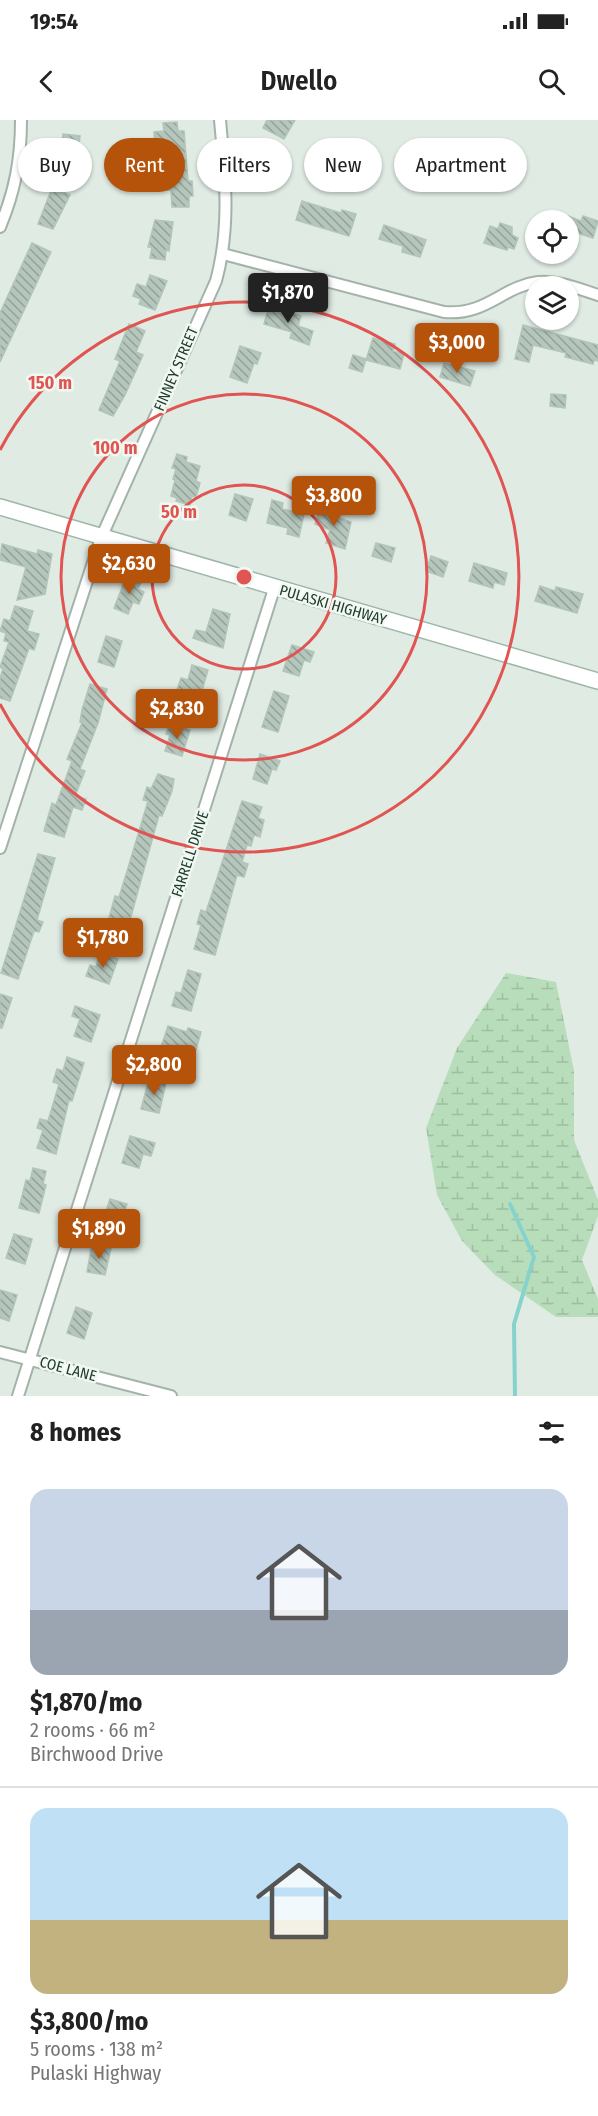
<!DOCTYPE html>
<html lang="en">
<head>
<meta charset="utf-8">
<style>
  :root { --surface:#fff; --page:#f6f6f6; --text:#222; --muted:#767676; --line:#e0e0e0; --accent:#b45309 }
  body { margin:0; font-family:"Fira Sans Condensed",sans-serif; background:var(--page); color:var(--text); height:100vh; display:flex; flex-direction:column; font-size:22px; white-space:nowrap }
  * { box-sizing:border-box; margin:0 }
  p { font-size:20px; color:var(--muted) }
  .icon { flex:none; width:33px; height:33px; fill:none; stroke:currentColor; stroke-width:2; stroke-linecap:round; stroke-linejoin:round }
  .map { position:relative; height:1276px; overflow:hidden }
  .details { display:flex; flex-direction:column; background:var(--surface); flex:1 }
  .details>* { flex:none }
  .guide { position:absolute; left:18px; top:18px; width:562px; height:54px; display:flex; gap:12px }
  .buttons { position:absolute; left:525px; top:90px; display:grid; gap:12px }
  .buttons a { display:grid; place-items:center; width:54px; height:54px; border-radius:50%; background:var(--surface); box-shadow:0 2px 4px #0004; font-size:30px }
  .price { position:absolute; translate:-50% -51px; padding:0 14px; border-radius:6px; background:var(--accent); color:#fff; font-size:20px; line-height:39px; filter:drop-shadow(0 2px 3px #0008) }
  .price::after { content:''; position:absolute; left:50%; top:36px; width:18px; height:14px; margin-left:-9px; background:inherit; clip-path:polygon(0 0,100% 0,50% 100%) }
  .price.on { background:#222; color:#fff }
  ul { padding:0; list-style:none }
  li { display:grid; align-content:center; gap:12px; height:318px; padding:0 30px }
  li+li { border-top:2px solid var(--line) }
  li span { display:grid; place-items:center; height:186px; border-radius:18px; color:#555 }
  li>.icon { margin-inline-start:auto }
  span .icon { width:108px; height:108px; fill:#fffc; stroke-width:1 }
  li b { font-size:26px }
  h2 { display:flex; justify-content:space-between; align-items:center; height:72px; padding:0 30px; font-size:26px }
  .pill { padding:0 21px; border-radius:27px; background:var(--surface); box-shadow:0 2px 4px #0004; font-size:21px; line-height:54px }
  .pill.on { background:var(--accent); color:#fff }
  .status { display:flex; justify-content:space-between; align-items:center; height:42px; padding:0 30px; background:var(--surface); direction:ltr }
  .status svg { height:16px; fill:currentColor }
  header { display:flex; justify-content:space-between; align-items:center; height:78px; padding:0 30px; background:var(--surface); font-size:27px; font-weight:600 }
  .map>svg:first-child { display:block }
  .wetland { fill:url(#wetland-marsh) }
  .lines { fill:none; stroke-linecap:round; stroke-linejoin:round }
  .stream { stroke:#86d2cc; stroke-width:4 }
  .building { fill:url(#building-back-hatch); stroke:#b2c5b9; stroke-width:1.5 }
  .minor-casing { stroke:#a3b3aa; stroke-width:14 }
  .secondary-casing { stroke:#9eb7a9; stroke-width:18 }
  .minor { stroke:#fff; stroke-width:10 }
  .secondary { stroke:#fff; stroke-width:15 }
  .ring { fill:none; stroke:#e05451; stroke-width:3 }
  .labels { text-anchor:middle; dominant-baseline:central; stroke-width:5; stroke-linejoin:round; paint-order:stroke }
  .street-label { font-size:15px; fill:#203c2e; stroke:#f1f8f2 }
  .centre { fill:#e05451; stroke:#f1f8f2; stroke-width:3 }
  .ring-label { font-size:18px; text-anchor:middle; font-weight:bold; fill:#e05451; stroke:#f1f8f2; stroke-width:5; stroke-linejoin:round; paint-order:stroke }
</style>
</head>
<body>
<div class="status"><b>19:54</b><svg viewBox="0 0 49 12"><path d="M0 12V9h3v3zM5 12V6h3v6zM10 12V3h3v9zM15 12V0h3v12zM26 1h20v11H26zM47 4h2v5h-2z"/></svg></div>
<header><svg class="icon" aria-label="back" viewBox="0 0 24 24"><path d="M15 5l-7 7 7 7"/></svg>Dwello<svg class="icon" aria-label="search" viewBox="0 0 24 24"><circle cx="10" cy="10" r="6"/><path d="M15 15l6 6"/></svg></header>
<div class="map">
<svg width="598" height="1276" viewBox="0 0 598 1276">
  <defs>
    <pattern id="wetland-marsh" width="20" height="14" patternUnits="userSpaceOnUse" patternTransform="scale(1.5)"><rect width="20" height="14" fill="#b8ddba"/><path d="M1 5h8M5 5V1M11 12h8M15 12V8" fill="none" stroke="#9ebfa0"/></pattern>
    <pattern id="building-back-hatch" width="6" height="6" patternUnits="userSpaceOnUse" patternTransform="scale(1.5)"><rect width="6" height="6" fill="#b5c6bc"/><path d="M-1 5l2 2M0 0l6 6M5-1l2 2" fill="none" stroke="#93a299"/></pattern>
  </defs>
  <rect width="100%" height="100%" fill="#e0ebe4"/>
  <polygon class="wetland" points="506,853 556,862 574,951 574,1020 598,1080 598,1096 582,1140 598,1179 598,1197 556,1197 495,1155 462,1121 437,1075 426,1008 457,928"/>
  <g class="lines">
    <polyline class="stream" points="510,1084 534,1137 514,1204 515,1276"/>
  </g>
  <g class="building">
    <polygon points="267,0 295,0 284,19 263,8"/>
    <polygon points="177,2 178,11 184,11 188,61 192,61 193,76 189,76 189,87 172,87 171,70 161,70 161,52 170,52 168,26 155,27 154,12 164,11 163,3"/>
    <polygon points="63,14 80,16 77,42 60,40"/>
    <polygon points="52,68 70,75 53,109 38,104"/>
    <polygon points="302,81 341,93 342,90 356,94 349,116 296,100"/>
    <polygon points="568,96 581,101 583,96 598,101 593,118 568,110"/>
    <polygon points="155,100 173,102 169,131 166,130 165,140 150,138 152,127 148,127"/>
    <polygon points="500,103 512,107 512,115 518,118 514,129 508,127 507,130 484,123 490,106 498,109"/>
    <polygon points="384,105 426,120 420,137 402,132 403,126 379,119"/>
    <polygon points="32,123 51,132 0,242 0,193"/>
    <polygon points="150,155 167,161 155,190 139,184 141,179 133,176 137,164 146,167"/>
    <polygon points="269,186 301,196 298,206 313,211 309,225 290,218 292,212 264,204"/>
    <polygon points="129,204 145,211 136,232 143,235 125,275 113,296 99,290 120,241 115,239"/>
    <polygon points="523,205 598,225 598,241 594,240 593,244 565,237 566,233 533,225 529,242 515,239"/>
    <polygon points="373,218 395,224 393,231 404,234 400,249 366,240"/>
    <polygon points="240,226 261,233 257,244 254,243 247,263 230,257"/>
    <polygon points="353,235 366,239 362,252 349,248"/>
    <polygon points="444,243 475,251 470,266 440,257"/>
    <polygon points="551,274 566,275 565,288 550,286"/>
    <polygon points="177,334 187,337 186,342 200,346 196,361 200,363 196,377 192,376 190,385 176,381 177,378 171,376 175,360 173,359 176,349 172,348"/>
    <polygon points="235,374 253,379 246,401 229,395"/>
    <polygon points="272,380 283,383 282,389 304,394 299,417 287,414 288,408 267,403"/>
    <polygon points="321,385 335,390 333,396 351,402 345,429 326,423 330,410 315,404"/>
    <polygon points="376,423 395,428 391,442 372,436"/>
    <polygon points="2,424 37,434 38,430 52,434 45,474 17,480 26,447 0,440"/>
    <polygon points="431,436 448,442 443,457 426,451"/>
    <polygon points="474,443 507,453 504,465 494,462 493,468 469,461"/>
    <polygon points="127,455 142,460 138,469 144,472 139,484 133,482 128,494 114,488"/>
    <polygon points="540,466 555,471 556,467 583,474 577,493 535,481"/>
    <polygon points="15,486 33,491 27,511 39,514 34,530 29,528 10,581 0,578 0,558 3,549 0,547 9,522 4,521 6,513 0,511 4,499 10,501"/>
    <polygon points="213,489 230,494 223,528 193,518 196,510 206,512"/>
    <polygon points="106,516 122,521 114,547 98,542"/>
    <polygon points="292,525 314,532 310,542 304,540 299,556 283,551"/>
    <polygon points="192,545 208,550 198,584 182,579 184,572 177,570 181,558 188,560"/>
    <polygon points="90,564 107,569 98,603 80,649 85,651 75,676 86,679 82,690 73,687 64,717 44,711 52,683 56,685 72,641 67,639 82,603 80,602 82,590"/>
    <polygon points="274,571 289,576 278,612 262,607"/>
    <polygon points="173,605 190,610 182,636 165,631 170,615 166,614 169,606"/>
    <polygon points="260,634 280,641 276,650 272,649 267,664 253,659"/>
    <polygon points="158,654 174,659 172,671 162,696 159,695 127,811 107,805 115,776 119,777 128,748 148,681 143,680 147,667 151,669"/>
    <polygon points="242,681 262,687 258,698 264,700 260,717 254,715 251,726 247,725 242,742 248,744 244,757 237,755 215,835 194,829 201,805 197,804 201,790 206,792"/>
    <polygon points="38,734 55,738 37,800 43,802 39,812 34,811 18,859 1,853"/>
    <polygon points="100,833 118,839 109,864 86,856 90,845 96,847"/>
    <polygon points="188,850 201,854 191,891 172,886 176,872 181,873"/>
    <polygon points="0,874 12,878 2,908 0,908"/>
    <polygon points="75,886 100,895 91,922 74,916 80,899 72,896"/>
    <polygon points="168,906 187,912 188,908 201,912 196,930 179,926 176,938 159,933"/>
    <polygon points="67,937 84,943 72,981 69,980 56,1034 37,1028 43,1010 37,1008 40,999 48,1001 59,964 53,962 57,949 63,951"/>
    <polygon points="149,959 166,963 159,993 141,989"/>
    <polygon points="130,1016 155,1023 151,1036 143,1034 139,1048 122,1043"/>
    <polygon points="33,1048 46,1051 43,1064 46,1065 39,1093 19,1088 26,1060 30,1061"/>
    <polygon points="110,1079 127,1084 118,1109 102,1104"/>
    <polygon points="14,1114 32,1119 25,1144 6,1138"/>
    <polygon points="92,1124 111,1128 105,1155 87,1152"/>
    <polygon points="0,1170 17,1175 9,1201 0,1198"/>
    <polygon points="76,1187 92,1193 84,1219 67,1213"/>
  </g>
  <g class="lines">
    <g class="minor-casing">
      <g id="minor">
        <path d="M 0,107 C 15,71 21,39 21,0"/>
        <path d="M 223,134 L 444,192 C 486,196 503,166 538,162 C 558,160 579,169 598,175"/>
        <path d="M 0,728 L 101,418 L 216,161 C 231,106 225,55 220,0"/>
        <polyline points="0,1232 171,1276"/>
        <polyline points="18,1276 274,469"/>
      </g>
    </g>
    <g class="secondary-casing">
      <polyline id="secondary" points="0,387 598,561"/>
    </g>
    <use href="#minor" class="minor"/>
    <use href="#secondary" class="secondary"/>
  </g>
  <g class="ring">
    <circle cx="244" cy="457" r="92"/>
    <circle cx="244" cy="457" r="183"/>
    <path d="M0 330A275 275 0 1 1 0 584"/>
  </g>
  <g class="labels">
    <g class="street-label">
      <text transform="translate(176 249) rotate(-67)">FINNEY STREET</text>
      <text transform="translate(333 485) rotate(16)">PULASKI HIGHWAY</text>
      <text transform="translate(190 734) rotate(-72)">FARRELL DRIVE</text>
      <text transform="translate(68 1249) rotate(15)">COE LANE</text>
    </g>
  </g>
  <circle cx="244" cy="457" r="9" class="centre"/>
  <g class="ring-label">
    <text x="50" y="269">150 m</text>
    <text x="115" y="334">100 m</text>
    <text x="179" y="398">50 m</text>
  </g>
</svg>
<div class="buttons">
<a><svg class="icon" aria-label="locate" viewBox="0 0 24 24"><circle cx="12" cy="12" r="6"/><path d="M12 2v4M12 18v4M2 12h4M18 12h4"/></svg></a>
<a><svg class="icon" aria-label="layers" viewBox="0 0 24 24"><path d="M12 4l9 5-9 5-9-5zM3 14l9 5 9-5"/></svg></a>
</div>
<b class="price on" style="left:288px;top:204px">$1,870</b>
<b class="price" style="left:457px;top:254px">$3,000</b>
<b class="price" style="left:334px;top:407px">$3,800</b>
<b class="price" style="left:129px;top:475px">$2,630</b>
<b class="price" style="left:177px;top:620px">$2,830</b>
<b class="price" style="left:103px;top:849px">$1,780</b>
<b class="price" style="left:154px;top:976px">$2,800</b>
<b class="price" style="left:99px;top:1140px">$1,890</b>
<div class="guide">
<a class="pill">Buy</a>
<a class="pill on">Rent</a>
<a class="pill">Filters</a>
<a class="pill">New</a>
<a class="pill">Apartment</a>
</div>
</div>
<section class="details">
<h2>8 homes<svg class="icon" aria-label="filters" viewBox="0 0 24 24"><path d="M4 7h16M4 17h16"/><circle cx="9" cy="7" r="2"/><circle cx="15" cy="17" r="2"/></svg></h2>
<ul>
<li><span style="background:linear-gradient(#c9d6e8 65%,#9aa5b1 0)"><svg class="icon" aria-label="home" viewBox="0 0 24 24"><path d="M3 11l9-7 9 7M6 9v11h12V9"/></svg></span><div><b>$1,870/mo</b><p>2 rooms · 66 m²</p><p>Birchwood Drive</p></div></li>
<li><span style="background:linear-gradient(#bfe0f5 60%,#c2b280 0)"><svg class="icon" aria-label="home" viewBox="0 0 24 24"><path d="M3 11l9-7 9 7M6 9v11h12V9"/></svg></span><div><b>$3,800/mo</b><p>5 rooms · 138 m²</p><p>Pulaski Highway</p></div></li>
</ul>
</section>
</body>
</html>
